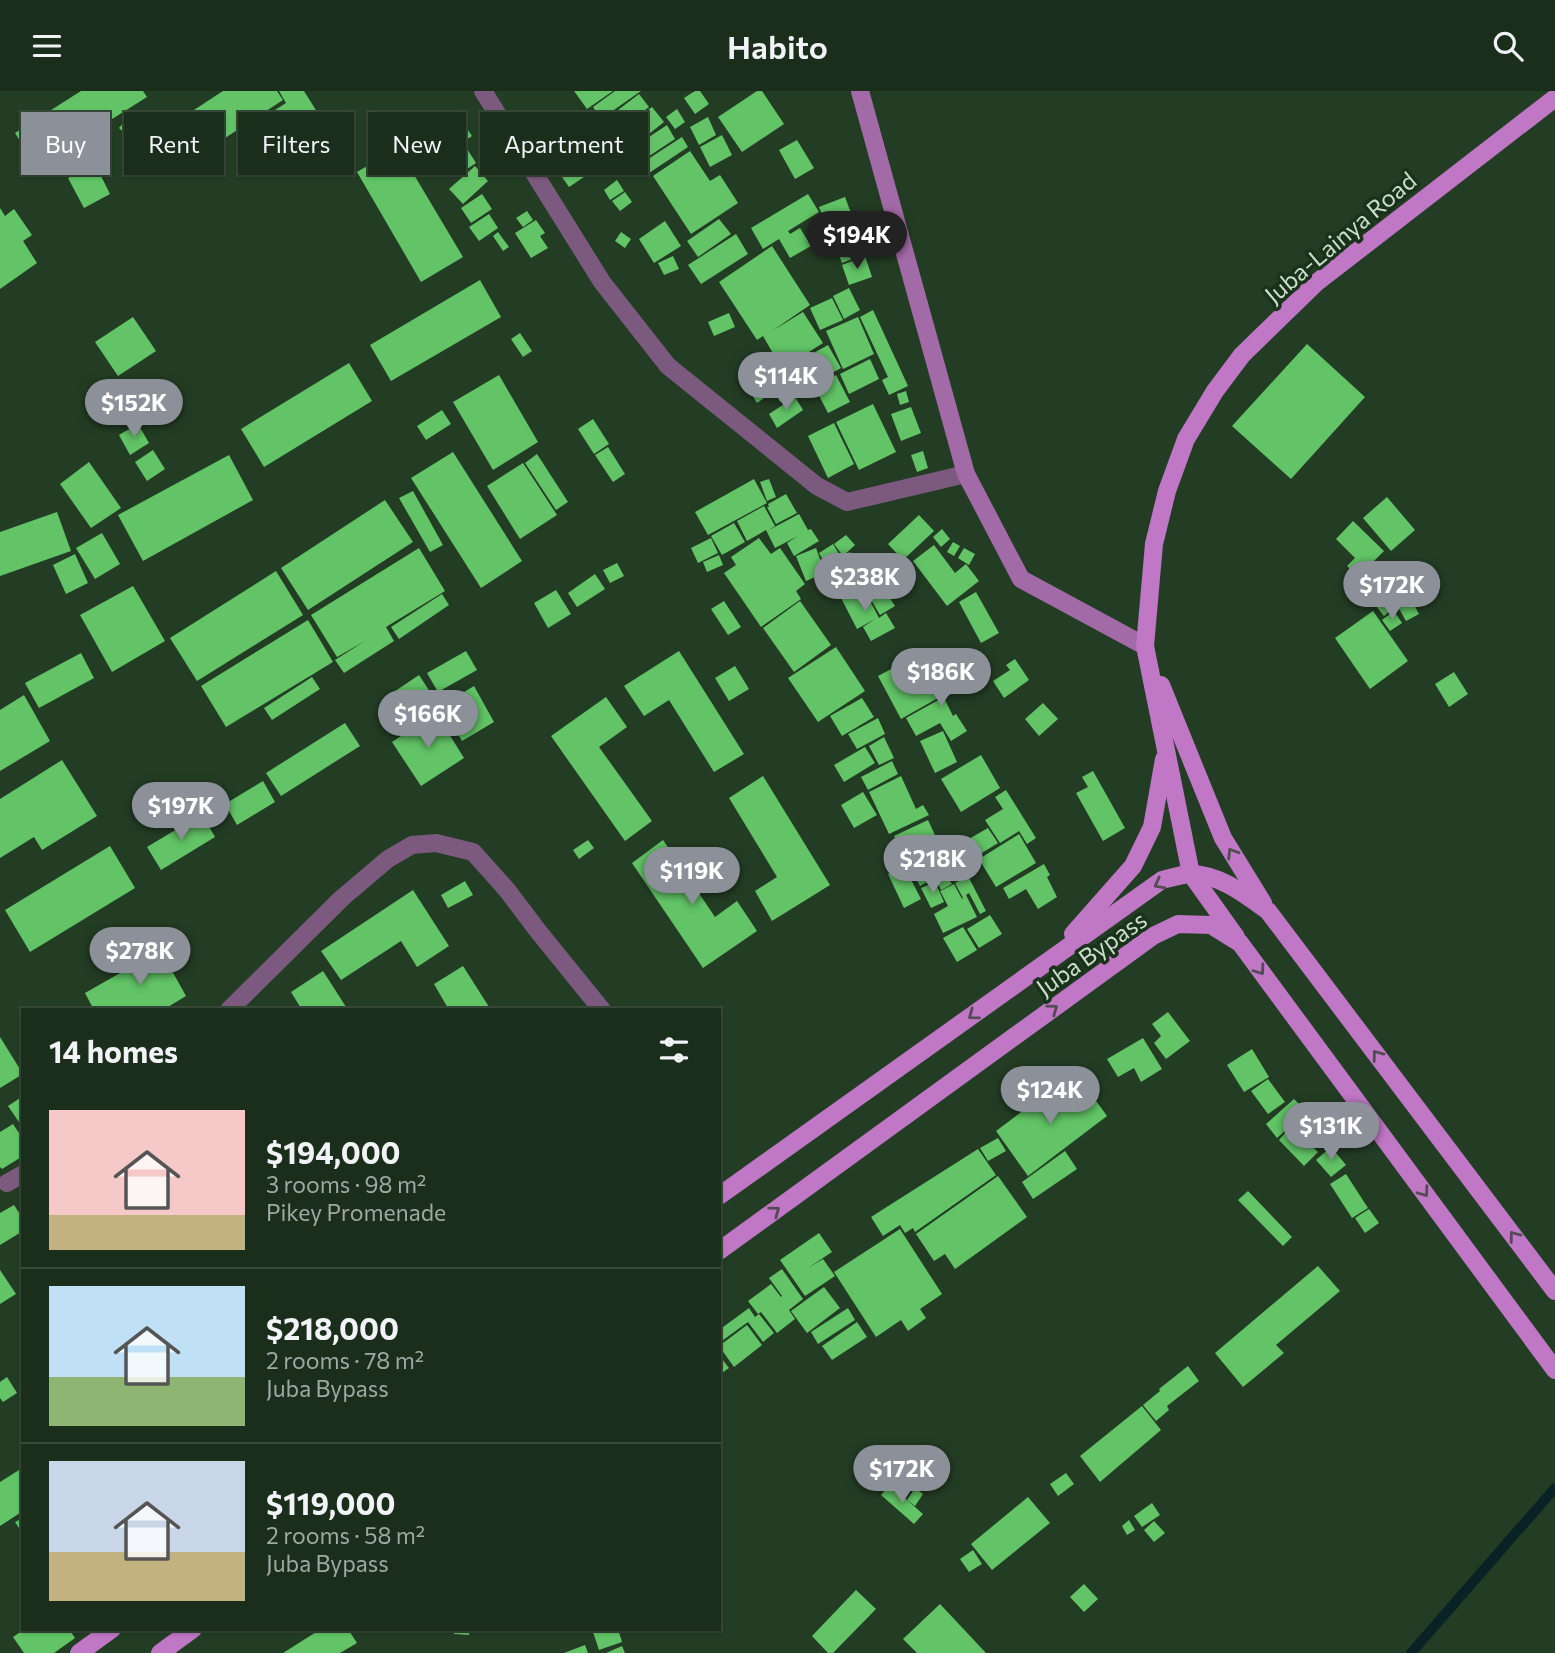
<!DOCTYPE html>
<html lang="en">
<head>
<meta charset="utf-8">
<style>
  :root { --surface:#1a2e1b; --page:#233624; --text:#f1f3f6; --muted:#9fa8a3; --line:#384a3a; --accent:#8c9099 }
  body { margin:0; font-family:Commissioner,sans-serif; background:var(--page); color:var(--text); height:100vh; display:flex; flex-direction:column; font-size:26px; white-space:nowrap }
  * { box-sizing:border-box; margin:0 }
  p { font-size:23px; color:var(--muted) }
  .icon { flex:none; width:38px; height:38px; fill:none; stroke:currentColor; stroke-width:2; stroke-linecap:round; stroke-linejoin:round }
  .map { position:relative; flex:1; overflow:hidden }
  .sheet { position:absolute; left:21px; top:917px; width:700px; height:623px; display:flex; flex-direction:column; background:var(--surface); border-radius:0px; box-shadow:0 2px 5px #0004,0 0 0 2px var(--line) }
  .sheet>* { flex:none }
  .hud { position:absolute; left:21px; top:21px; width:700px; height:63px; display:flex; gap:14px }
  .price { position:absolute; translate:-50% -60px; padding:0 16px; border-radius:24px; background:var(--accent); color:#fff; font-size:23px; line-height:46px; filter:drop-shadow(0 2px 4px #0008) }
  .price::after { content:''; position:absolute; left:50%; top:42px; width:21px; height:16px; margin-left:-10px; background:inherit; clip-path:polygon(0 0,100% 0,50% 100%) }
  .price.selected { background:#222; color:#fff }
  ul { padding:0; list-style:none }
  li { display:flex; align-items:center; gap:21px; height:175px; padding:0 28px }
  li+li { border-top:2px solid var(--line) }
  li span { display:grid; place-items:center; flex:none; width:196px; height:140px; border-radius:0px; color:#555 }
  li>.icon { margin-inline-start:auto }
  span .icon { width:84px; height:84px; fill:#fffc; stroke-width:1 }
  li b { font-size:30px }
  h2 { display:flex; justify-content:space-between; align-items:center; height:84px; padding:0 28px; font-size:30px }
  .tag { padding:0 24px; border-radius:0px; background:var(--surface); box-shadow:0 2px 5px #0004,0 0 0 2px var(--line); font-size:24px; line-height:63px }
  .tag.selected { background:var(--accent); color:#fff }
  header { display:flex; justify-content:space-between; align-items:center; height:91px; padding:0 28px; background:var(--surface); font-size:32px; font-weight:600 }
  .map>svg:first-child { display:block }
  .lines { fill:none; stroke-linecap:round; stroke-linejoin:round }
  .stream { stroke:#082225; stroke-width:10 }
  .building { fill:#62c466 }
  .street { stroke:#7c597e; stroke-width:18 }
  .secondary { stroke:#a26aa6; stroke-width:18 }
  .primary { stroke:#c077c5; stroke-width:18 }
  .oneway { stroke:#534b56 }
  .labels { text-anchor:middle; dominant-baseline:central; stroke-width:7; stroke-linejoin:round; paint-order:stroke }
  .street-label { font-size:24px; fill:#ccdccc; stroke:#19331a }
</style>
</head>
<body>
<header><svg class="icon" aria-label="menu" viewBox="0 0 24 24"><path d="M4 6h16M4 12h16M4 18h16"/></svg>Habito<svg class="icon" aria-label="search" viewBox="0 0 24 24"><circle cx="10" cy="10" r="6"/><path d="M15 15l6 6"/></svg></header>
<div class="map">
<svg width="1555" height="1562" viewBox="0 0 1555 1562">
  <rect width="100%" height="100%" fill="#233d24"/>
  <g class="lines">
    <polyline class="stream" points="1411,1562 1555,1397"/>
  </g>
  <g class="building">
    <polygon points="81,0 143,0 147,6 36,76 15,42"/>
    <polygon points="223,0 277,0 283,9 193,68 171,34"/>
    <polygon points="279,0 304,0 319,24 279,50 264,26 286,12"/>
    <polygon points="574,0 613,0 587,18"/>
    <polygon points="615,0 641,0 601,28 593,16"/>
    <polygon points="695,0 700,0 709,13 695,23 684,7"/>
    <polygon points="757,0 762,0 784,33 742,61 718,26"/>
    <polygon points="639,3 649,16 611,45 601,32"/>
    <polygon points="652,16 664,31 621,65 609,48"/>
    <polygon points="677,18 685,31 675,38 666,26"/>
    <polygon points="134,19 151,34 135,52 119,37"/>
    <polygon points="708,26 716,44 699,54 690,36"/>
    <polygon points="460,27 472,45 445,63 433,45"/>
    <polygon points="667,34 675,48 637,73 628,60"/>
    <polygon points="568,44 576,57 548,75 540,62"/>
    <polygon points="722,44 732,64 710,76 700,56"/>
    <polygon points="682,46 688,56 649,82 642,72"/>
    <polygon points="797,49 814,77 795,88 779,59"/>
    <polygon points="464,53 476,72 455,86 442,67"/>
    <polygon points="398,57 463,166 421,191 357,81"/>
    <polygon points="690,60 710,90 720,84 738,112 691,143 653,85"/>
    <polygon points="581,69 590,82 569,96 560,83"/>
    <polygon points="95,73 110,103 84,117 68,87"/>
    <polygon points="475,75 488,90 463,113 449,98"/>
    <polygon points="617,89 624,100 610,109 604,99"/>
    <polygon points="625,101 632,111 620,120 612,110"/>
    <polygon points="482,103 492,118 471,132 461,117"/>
    <polygon points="808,103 819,121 788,140 790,143 800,137 811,155 790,167 779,148 763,158 751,137"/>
    <polygon points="845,106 851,122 826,133 819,116"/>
    <polygon points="0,117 5,125 14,118 32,144 23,150 37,172 0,198"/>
    <polygon points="527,120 533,129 523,136 516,127"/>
    <polygon points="489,123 498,137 479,150 469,136"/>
    <polygon points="850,126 855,140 835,146 831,133"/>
    <polygon points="719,128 731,143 698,166 687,150"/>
    <polygon points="536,129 545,142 540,145 548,157 531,167 515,142"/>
    <polygon points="665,130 681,155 654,172 639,148"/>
    <polygon points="860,139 869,162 842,172 833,149"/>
    <polygon points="498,141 509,156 503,160 493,145"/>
    <polygon points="621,141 631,148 625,157 615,150"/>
    <polygon points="736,143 748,163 701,193 688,174"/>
    <polygon points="772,155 810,214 772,240 803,221 823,252 782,278 763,245 757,249 719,191"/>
    <polygon points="673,165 679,178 664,184 658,172"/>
    <polygon points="865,165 872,186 849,194 842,174"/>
    <polygon points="480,189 501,226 391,290 370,254"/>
    <polygon points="849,197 860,219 844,228 833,205"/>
    <polygon points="832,207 843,229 820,239 810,217"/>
    <polygon points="873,219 908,295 889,304 882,289 888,286 860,226"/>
    <polygon points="729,222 735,236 714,245 708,231"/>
    <polygon points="133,226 156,260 118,285 95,251"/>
    <polygon points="858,226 874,263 843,278 826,240"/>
    <polygon points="520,242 532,260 523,266 511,248"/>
    <polygon points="1307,253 1365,306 1291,388 1232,335"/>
    <polygon points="828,254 841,277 780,311 767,288"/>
    <polygon points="870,268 879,288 849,303 840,283"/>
    <polygon points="349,272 372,310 264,376 241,338"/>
    <polygon points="499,284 538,351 493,379 453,311"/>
    <polygon points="836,284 850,311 828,322 814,295"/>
    <polygon points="762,291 770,303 757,312 749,299"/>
    <polygon points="906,300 909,311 900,314 897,303"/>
    <polygon points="795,306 803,319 777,337 769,323"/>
    <polygon points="873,313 896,361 859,379 836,331"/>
    <polygon points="911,316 921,342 901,350 891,323"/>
    <polygon points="442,319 451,333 426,349 417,335"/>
    <polygon points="593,328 609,353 594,363 578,338"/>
    <polygon points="834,332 854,373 828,387 808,345"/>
    <polygon points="138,333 149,352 130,364 119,344"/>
    <polygon points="608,356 625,383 613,391 595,364"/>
    <polygon points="153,359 165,378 147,390 135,371"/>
    <polygon points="923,360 928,377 917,381 911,364"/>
    <polygon points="453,361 522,470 481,497 411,387"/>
    <polygon points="537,363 568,411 556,419 525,372"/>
    <polygon points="229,364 253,409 143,470 118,424"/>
    <polygon points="89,371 121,417 91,437 60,393"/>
    <polygon points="523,372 557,424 520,448 487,395"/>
    <polygon points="754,388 767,412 708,444 695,421"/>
    <polygon points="769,388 776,406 767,410 760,391"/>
    <polygon points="413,400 443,454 430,461 399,407"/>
    <polygon points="786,403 797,422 776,433 767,416 769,416 768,413"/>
    <polygon points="1387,406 1415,439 1391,460 1363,427"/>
    <polygon points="385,409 413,451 308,519 281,477"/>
    <polygon points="764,415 775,435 769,439 799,423 808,439 811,438 819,450 794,465 787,452 798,445 775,457 766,439 747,450 737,430"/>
    <polygon points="57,421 71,460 0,485 0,441"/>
    <polygon points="919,424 934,440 903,469 888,453"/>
    <polygon points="1353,430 1384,460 1358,486 1347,475 1355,467 1336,448"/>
    <polygon points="734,432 745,451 722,464 711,445"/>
    <polygon points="942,438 950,448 941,456 933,446"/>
    <polygon points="102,442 120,473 95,488 76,457"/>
    <polygon points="846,444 855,454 843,465 834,453"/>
    <polygon points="711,447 718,462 698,472 691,457"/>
    <polygon points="759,447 771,463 780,457 805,493 796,500 801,508 761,536 724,482 736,474 731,466"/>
    <polygon points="953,451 960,455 954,465 947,461"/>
    <polygon points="833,453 841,466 850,461 858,476 853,479 858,489 840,500 819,462"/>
    <polygon points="934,454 955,482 966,473 979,490 947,515 913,470"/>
    <polygon points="419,457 445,500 386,536 394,550 344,582 335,569 365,550 337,566 311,524"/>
    <polygon points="816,457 825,482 806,490 796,465"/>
    <polygon points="964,457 975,463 969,474 958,467"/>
    <polygon points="75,463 88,492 66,503 53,474"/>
    <polygon points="719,464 723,474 707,481 703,471"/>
    <polygon points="617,472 624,485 610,492 603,479"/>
    <polygon points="1376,473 1393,494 1389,498 1400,511 1384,525 1356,490"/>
    <polygon points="276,480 303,524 197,590 170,547"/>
    <polygon points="595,483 605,498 577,516 568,502"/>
    <polygon points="860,491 879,527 886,522 895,537 871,550 863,536 875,528 857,538 839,503"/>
    <polygon points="133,495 165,550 112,581 80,524"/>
    <polygon points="882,495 895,515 880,524 868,504"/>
    <polygon points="556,499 571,523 548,537 534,512"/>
    <polygon points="976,501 999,542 981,552 959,511"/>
    <polygon points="442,503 449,514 399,548 391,536"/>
    <polygon points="1411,508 1419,523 1406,530 1398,516"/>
    <polygon points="724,510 741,536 728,544 711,518"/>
    <polygon points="800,510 831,554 794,581 763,537"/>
    <polygon points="1373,520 1408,570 1370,598 1335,547"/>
    <polygon points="1394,520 1402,532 1390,540 1382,529"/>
    <polygon points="308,529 333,571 226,636 201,595"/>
    <polygon points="836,556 865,600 818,631 788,587"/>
    <polygon points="937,558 946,575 931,584 921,567"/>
    <polygon points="466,560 477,579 438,601 427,582"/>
    <polygon points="679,560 744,663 714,681 669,609 644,625 624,595"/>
    <polygon points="81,562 94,587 39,617 25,592"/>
    <polygon points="916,565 938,607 901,628 878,585"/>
    <polygon points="1015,568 1029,589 1004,607 993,590 1010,579 1006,574"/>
    <polygon points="735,575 749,598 729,610 715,587"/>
    <polygon points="955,576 966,595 944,607 953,625 956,623 967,640 951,650 940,632 916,645 906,627 942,607 932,588"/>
    <polygon points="1454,581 1468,603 1449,616 1435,593"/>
    <polygon points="419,584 434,607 396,632 382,609"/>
    <polygon points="312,586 320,598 272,629 264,617"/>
    <polygon points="474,595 494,631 462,650 441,615"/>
    <polygon points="24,604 50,650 0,680 0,619"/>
    <polygon points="606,606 627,636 599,656 652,730 625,750 551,645"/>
    <polygon points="862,607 874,626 842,645 830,625"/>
    <polygon points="1043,612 1058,628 1039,645 1025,628"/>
    <polygon points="436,622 464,667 421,695 392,651"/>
    <polygon points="878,627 885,643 857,658 848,643"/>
    <polygon points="345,632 360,655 281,705 266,682"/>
    <polygon points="943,640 957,671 935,682 920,650"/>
    <polygon points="884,646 894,667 879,674 869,655"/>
    <polygon points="865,656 875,672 844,691 834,674"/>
    <polygon points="981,664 1000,697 961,721 941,688"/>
    <polygon points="62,669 97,725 42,759 34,746 0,767 0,708"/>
    <polygon points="892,670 898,683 868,699 861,686"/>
    <polygon points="1093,680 1125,737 1103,750 1076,702 1088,696 1082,686"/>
    <polygon points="763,685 830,794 772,830 755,800 777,786 729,707"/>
    <polygon points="901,685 916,718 923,714 929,724 889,743 869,701"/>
    <polygon points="263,690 275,711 237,734 225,713"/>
    <polygon points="1006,699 1036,747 1027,753 1019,740 1000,752 985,729 1003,718 995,706"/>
    <polygon points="863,701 877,724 854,737 841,714"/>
    <polygon points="202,723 215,746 161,779 147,756"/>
    <polygon points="928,729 940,755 906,772 894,745"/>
    <polygon points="988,737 998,752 977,765 967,749"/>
    <polygon points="1019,743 1036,772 996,796 979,768"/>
    <polygon points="588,749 594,757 579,768 573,759"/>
    <polygon points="663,749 715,826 737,810 757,840 703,877 632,772"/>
    <polygon points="110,755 135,797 30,861 5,819"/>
    <polygon points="935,761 945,781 920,795 909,774"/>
    <polygon points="1044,773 1050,784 1047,786 1057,806 1038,818 1026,798 1009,808 1003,797"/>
    <polygon points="904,775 921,808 904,817 888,783"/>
    <polygon points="946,783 952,793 941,799 936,789"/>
    <polygon points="968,785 986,820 980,823 969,802 966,804 977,826 943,842 934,823 948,815 940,800 954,793 962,808 963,807 955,792"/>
    <polygon points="465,790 473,804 448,817 441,804"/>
    <polygon points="935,791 944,811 931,817 921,797"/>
    <polygon points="413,799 449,855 417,876 401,850 341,889 321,860"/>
    <polygon points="990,824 1002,843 979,857 967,838"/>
    <polygon points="963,836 977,859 957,871 943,847"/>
    <polygon points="164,857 175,876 171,878 186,905 163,919 94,919 85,902"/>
    <polygon points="463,875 491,919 449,919 434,893"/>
    <polygon points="323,880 348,919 302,919 291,901"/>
    <polygon points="1168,921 1190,950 1166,968 1154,952 1161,945 1152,933"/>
    <polygon points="0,946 23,983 0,997"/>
    <polygon points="1143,947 1162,978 1141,991 1134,977 1118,986 1107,968"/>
    <polygon points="1252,958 1269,986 1244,1001 1227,974"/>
    <polygon points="1268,988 1285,1011 1268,1023 1251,1000"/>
    <polygon points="1064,989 1075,1004 1086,996 1107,1025 1028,1085 996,1040"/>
    <polygon points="23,1005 23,1037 8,1015"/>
    <polygon points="1294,1008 1307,1021 1301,1026 1316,1042 1307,1051 1318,1061 1304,1075 1279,1049 1294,1032 1277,1047 1266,1033"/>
    <polygon points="13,1033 23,1048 23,1065 2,1078 0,1076 0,1041"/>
    <polygon points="998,1047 1006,1060 988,1070 980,1057"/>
    <polygon points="1331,1056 1346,1074 1331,1086 1316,1069"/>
    <polygon points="978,1058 996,1084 915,1141 913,1137 905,1142 900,1134 883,1145 871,1126"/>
    <polygon points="1065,1060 1077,1078 1033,1108 1022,1091"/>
    <polygon points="1346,1083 1368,1117 1352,1127 1330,1093"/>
    <polygon points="998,1085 1027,1126 955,1178 945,1163 934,1170 916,1143"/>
    <polygon points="1248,1100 1292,1146 1283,1155 1238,1109"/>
    <polygon points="14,1114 23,1128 23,1140 0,1154 0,1122"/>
    <polygon points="1369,1118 1379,1132 1365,1142 1355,1127"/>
    <polygon points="900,1138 942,1203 920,1218 926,1227 908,1240 901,1229 876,1246 834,1181"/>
    <polygon points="819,1142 832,1161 808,1177 823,1168 835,1185 805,1205 780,1169"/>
    <polygon points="1318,1175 1340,1200 1276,1254 1284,1262 1243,1296 1215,1262"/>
    <polygon points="782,1178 803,1208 789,1219 795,1228 777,1242 761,1221 758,1223 748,1210 771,1193 781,1206 782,1205 769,1187"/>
    <polygon points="0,1179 16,1203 0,1213"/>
    <polygon points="824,1196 840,1217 807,1242 791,1220"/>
    <polygon points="749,1217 755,1226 759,1223 774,1242 763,1251 748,1231 719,1252 719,1239"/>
    <polygon points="848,1217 855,1229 818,1253 811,1241"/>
    <polygon points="857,1231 867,1246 832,1269 822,1255"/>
    <polygon points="747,1234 762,1254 734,1276 719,1255"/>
    <polygon points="719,1264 729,1277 719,1284"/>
    <polygon points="1188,1275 1199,1290 1167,1315 1169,1319 1156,1330 1143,1314 1160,1300 1159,1298"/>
    <polygon points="7,1286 17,1302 3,1311 0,1307 0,1291"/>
    <polygon points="1142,1315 1161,1339 1100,1391 1080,1365"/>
    <polygon points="19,1379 23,1386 23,1420 0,1435 0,1391"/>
    <polygon points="1066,1382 1074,1393 1058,1405 1050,1393"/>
    <polygon points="890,1394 923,1423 914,1433 881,1404"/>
    <polygon points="915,1397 923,1403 915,1415 907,1409"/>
    <polygon points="1028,1406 1050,1432 992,1479 971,1453"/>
    <polygon points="1152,1412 1160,1424 1142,1436 1134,1425"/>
    <polygon points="23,1427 23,1443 15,1431"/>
    <polygon points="1129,1429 1135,1439 1127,1444 1122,1435"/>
    <polygon points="1154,1430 1165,1442 1154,1451 1144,1439"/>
    <polygon points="973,1459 982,1473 969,1481 960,1468"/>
    <polygon points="1084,1493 1098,1508 1084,1521 1070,1506"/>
    <polygon points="856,1499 876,1518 833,1562 828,1562 812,1545"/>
    <polygon points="940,1513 986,1562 917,1562 903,1548"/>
    <polygon points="25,1538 69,1538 75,1547 54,1562 24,1562 13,1546"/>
    <polygon points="321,1538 348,1538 357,1552 340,1562 283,1562"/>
    <polygon points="454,1538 470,1538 469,1544 454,1543"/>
    <polygon points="592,1538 618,1538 622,1551 599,1559"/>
    <polygon points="585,1554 588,1562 564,1562"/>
    <polygon points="622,1555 625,1562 606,1562"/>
  </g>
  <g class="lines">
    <g class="street">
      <polyline points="483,0 602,191 668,275 817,395 847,411 966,383"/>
      <polyline points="229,919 342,807 388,768 412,754 436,752 473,761 507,799 538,840 602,919"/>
      <polyline points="7,1092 23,1083"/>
    </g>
    <polyline class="secondary" points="860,0 966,383 1021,488 1145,555"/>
    <g class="primary">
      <polyline points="1161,594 1223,747 1263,812"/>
      <polyline points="1073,843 1133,775 1152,736 1164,668"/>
      <polyline points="1236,846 1191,783 1145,555 1154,453 1167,400 1186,348 1215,300 1242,264 1316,192 1555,7"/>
      <path d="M 719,1105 L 1162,789 C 1171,787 1180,784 1189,783 C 1218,782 1246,804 1268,820 L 1555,1200"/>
      <polyline points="719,1160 1153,845 1178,833 1211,834 1240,852 1555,1279"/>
      <polyline points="79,1562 112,1538"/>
      <polyline points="160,1562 193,1538"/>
    </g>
  </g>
  <defs><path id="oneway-chevron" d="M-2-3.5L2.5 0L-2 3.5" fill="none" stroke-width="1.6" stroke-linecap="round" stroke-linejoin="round" transform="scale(1.75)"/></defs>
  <g class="oneway">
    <use href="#oneway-chevron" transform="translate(1232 762) rotate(-122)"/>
    <use href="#oneway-chevron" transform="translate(1159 793) rotate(152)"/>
    <use href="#oneway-chevron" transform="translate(1260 879) rotate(54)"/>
    <use href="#oneway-chevron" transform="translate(1053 918) rotate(-36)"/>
    <use href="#oneway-chevron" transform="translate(973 924) rotate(144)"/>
    <use href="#oneway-chevron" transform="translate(1377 964) rotate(-127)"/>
    <use href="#oneway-chevron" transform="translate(1424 1101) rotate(54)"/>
    <use href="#oneway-chevron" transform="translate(775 1120) rotate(-36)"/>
    <use href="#oneway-chevron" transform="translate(1514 1145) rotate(-127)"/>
  </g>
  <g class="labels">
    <g class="street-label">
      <text transform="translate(1340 146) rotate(-40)">Juba-Lainya Road</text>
      <text transform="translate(1091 862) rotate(-35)">Juba Bypass</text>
    </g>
  </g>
</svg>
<b class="price selected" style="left:857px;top:180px">$194K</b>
<b class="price" style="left:786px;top:321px">$114K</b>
<b class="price" style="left:134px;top:348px">$152K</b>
<b class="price" style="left:865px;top:522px">$238K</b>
<b class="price" style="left:1392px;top:530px">$172K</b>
<b class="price" style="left:941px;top:617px">$186K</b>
<b class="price" style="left:428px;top:659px">$166K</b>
<b class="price" style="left:181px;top:751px">$197K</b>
<b class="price" style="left:933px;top:804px">$218K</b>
<b class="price" style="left:692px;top:816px">$119K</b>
<b class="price" style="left:140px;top:896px">$278K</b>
<b class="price" style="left:1050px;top:1035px">$124K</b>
<b class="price" style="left:1331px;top:1071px">$131K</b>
<b class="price" style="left:902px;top:1414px">$172K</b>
<div class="hud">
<a class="tag selected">Buy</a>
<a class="tag">Rent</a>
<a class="tag">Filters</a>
<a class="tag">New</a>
<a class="tag">Apartment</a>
</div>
<section class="sheet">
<h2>14 homes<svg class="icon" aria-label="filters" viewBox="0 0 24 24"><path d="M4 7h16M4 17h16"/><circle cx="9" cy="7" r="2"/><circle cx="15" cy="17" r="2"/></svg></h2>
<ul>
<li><span style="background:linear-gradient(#f6c9c9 75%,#c2b280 0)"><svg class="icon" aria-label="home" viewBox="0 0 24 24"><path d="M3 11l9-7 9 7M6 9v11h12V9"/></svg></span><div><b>$194,000</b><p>3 rooms · 98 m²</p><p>Pikey Promenade</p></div></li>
<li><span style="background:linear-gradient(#bfe0f5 65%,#8fb573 0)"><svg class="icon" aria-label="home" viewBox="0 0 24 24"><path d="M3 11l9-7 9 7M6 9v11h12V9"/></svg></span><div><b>$218,000</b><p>2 rooms · 78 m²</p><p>Juba Bypass</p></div></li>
<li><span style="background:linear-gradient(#c9d6e8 65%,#c2b280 0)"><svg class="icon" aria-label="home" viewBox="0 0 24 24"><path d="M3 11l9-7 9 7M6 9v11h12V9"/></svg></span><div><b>$119,000</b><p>2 rooms · 58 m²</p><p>Juba Bypass</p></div></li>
</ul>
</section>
</div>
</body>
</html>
